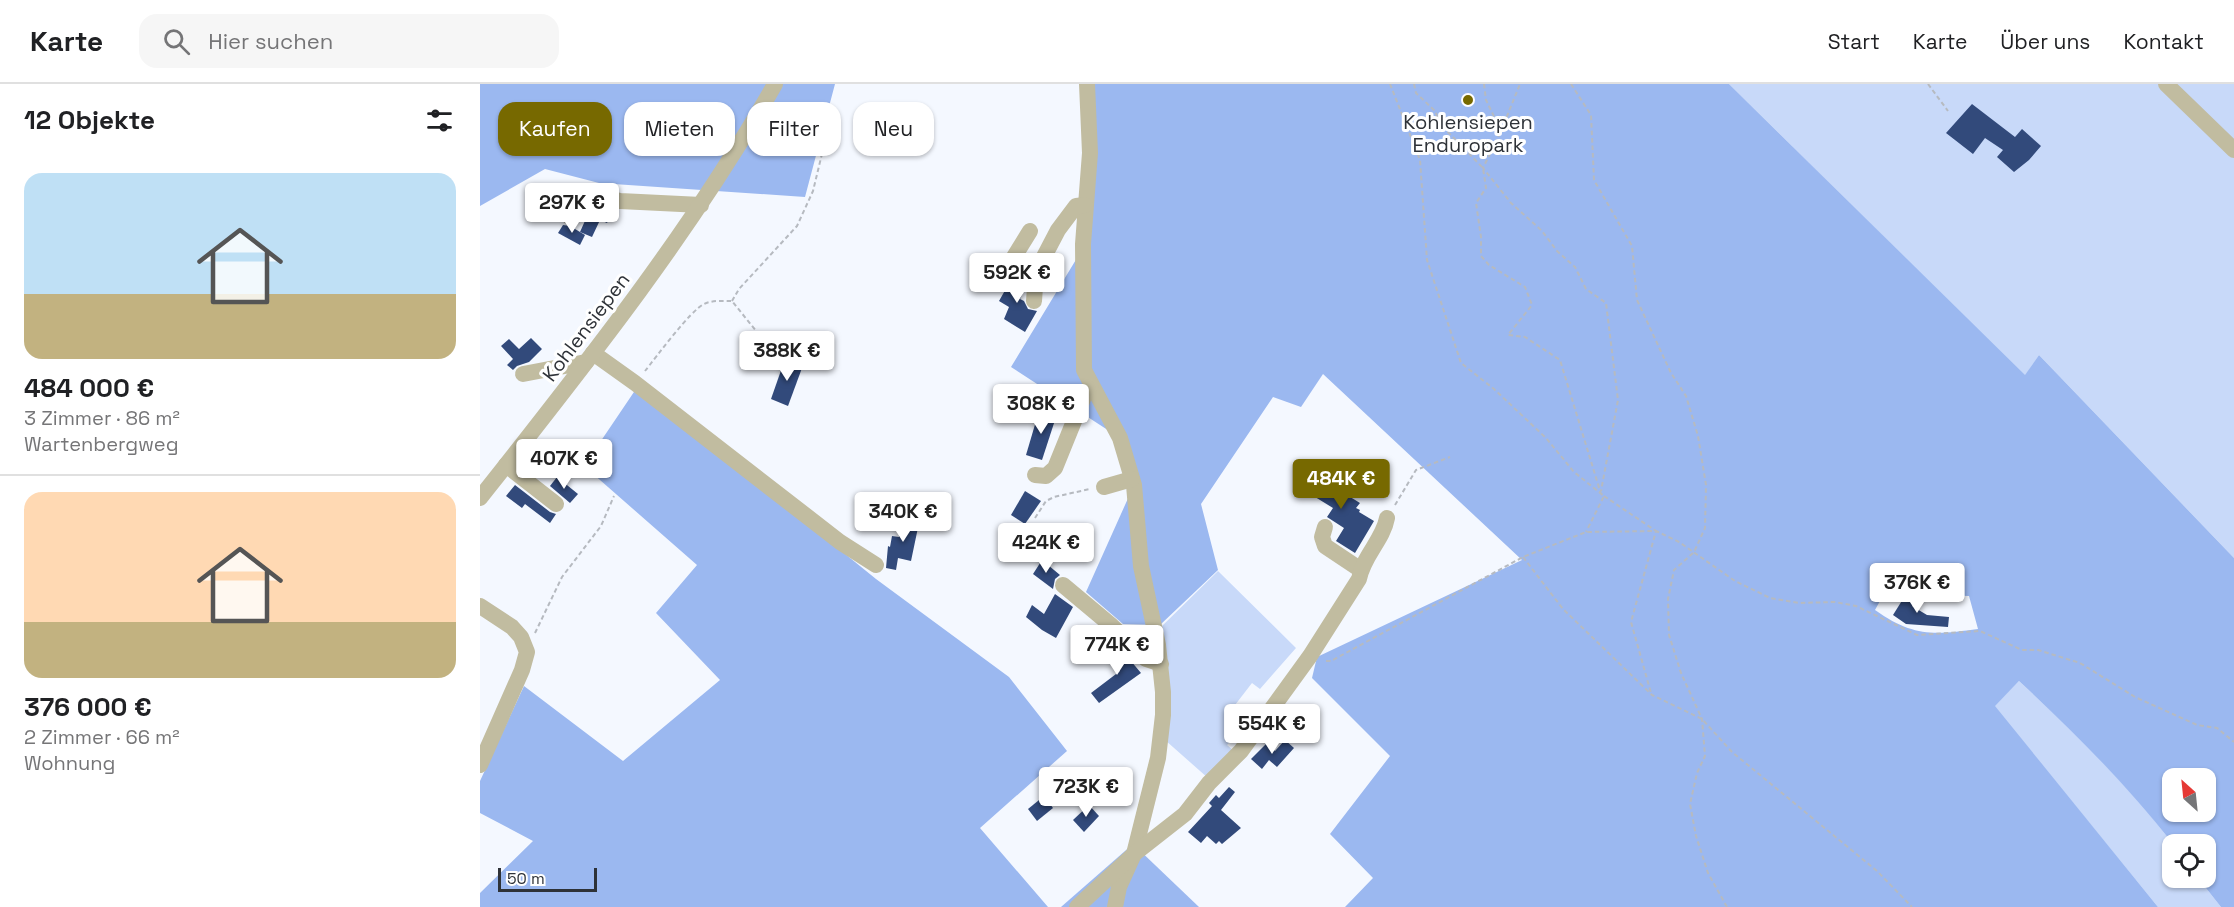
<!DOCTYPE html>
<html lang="de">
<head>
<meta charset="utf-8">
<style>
  :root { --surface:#fff; --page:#f6f6f6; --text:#202124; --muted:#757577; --line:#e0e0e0; --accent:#776900 }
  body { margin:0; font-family:"Space Grotesk",sans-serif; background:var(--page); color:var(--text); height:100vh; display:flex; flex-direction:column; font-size:22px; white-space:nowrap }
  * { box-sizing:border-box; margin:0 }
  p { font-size:20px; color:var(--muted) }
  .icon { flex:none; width:33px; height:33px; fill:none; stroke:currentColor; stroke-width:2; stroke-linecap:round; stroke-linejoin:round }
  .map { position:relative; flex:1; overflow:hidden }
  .side { display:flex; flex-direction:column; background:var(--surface); width:480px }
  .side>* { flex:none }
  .top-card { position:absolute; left:18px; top:18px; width:570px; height:54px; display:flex; gap:12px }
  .needle { width:39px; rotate:333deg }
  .tools { position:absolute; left:1682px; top:684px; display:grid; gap:12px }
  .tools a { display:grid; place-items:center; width:54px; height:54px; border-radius:12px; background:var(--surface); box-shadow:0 2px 4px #0004; font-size:30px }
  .scale { position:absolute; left:18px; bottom:15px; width:99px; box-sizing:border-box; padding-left:6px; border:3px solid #2e3238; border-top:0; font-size:16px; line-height:21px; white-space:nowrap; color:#2e3238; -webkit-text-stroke:4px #fff; paint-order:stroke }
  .price { position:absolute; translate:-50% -51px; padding:0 14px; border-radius:6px; background:#fff; color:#222; font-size:20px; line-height:39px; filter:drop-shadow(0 2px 3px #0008) }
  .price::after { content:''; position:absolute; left:50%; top:36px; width:18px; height:14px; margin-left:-9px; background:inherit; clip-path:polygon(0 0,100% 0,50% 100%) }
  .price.active { background:var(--accent); color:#fff }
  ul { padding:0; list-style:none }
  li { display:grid; align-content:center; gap:12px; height:318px; padding:0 24px }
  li+li { border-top:2px solid var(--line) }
  li span { display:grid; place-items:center; height:186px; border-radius:18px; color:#555 }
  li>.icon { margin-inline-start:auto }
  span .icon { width:108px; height:108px; fill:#fffc; stroke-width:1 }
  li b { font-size:26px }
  h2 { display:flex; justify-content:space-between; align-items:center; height:72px; padding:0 24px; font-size:26px }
  .chip { padding:0 21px; border-radius:18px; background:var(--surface); box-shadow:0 2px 4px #0004; font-size:21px; line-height:54px }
  .chip.active { background:var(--accent); color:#fff }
  header { display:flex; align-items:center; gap:36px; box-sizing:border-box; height:84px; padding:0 30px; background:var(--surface); border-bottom:2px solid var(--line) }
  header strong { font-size:28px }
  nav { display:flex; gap:33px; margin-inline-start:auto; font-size:21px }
  .search { width:420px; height:54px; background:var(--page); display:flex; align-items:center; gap:15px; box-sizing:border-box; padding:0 21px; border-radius:18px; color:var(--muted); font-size:22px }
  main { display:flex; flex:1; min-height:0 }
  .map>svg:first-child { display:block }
  .green { fill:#c8d9f9 }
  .forest { fill:#9bb8f0; fill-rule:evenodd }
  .building { fill:#324a7b }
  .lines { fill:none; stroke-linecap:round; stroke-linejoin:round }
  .path { stroke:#b6bac0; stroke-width:2; stroke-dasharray:4.5 3; stroke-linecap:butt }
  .minor { stroke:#c1bca0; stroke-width:16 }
  .poi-dot { fill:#776900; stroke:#fff; stroke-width:2 }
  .labels { text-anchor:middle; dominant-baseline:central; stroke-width:6; stroke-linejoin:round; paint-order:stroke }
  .poi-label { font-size:20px; fill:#2e3238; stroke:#fff }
  .street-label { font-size:20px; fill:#2e3238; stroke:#fff }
</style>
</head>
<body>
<header>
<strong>Karte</strong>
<div class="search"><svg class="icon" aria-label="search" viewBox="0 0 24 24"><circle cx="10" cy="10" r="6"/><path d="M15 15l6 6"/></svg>Hier suchen</div>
<nav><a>Start</a><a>Karte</a><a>Über uns</a><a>Kontakt</a></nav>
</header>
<main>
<section class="side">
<h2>12 Objekte<svg class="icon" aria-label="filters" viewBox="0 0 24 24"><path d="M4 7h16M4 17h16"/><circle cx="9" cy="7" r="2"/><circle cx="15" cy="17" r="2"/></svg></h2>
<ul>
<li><span style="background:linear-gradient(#bfe0f5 65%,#c2b280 0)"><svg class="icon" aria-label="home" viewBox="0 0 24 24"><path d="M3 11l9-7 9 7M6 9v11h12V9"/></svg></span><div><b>484 000 €</b><p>3 Zimmer · 86 m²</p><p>Wartenbergweg</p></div></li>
<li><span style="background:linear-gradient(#ffd9b3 70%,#c2b280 0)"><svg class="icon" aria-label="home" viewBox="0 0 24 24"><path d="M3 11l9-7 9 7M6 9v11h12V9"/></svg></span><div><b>376 000 €</b><p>2 Zimmer · 66 m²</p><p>Wohnung</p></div></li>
</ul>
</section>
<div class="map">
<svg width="1754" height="823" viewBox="0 0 1754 823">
  <rect width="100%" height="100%" fill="#f4f8ff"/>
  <g class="green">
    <polygon points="1249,0 1754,0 1754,474 1559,271 1545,292"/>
    <polygon points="738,487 816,564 780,605 772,599 755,621 764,643 747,661 754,667 728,694 685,656 681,543"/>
    <polygon points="1539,597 1605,659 1662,721 1693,760 1692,794 1718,794 1741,823 1678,823 1514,622"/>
  </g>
  <g class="forest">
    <polygon points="0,0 355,0 325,113 119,99 65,85 0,122"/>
    <path d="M 607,0 L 1249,0 L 1545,291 L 1559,271 L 1754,474 L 1754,823 L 1741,823 L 1718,794 L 1725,794 L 1725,760 L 1693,760 C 1645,699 1596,650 1539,597 L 1515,622 L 1678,823 L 865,823 L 893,794 L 850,750 L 910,672 L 832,594 L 837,573 L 1042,476 L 843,290 L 821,323 L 793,313 L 721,420 L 738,486 L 680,541 L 643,540 L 606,508 L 654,401 L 640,354 L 531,283 L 597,174 ZM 1413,493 L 1454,511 L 1489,512 L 1498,545 C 1454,551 1433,553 1395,526 ZM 1692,694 L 1725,694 L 1725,728 L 1692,728 Z"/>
    <polygon points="156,305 280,401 396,495 529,593 587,667 500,744 568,823 0,823 0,809 53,757 0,729 0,697 44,602 143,677 240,596 176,529 217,481 104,382"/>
    <polygon points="653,760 719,823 581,823"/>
  </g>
  <g class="building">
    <polygon points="1492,20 1535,53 1542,45 1561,62 1549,76 1534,88 1517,73 1523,66 1505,54 1493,70 1466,49"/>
    <polygon points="112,121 133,126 127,139 120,136 112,153 100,148"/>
    <polygon points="83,141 90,142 105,151 100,161 78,149"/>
    <polygon points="536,187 545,193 544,207 540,215 544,217 548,225 557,227 545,248 524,235 529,223 519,217"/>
    <polygon points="51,254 62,265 49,278 37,282 33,286 27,281 33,275 21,262 29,255 39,265"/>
    <polygon points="305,275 320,281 322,284 308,322 291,315"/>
    <polygon points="559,327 576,333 562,376 546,371"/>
    <polygon points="836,383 853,393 849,400 880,419 876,424 880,426 879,428 894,437 875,469 856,457 864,444 847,433 853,424 827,408 829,404 825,402"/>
    <polygon points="77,393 98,410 90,419 70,402"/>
    <polygon points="35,401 70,428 76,430 70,439 45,420 42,424 26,412"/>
    <polygon points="545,407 561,417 545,440 531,431"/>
    <polygon points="424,431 440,434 431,477 418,474 416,486 406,484 408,462 410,463 412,452 419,453"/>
    <polygon points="562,476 580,491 575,495 573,505 553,490"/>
    <polygon points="1428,507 1438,513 1432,522 1447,531 1469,533 1468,543 1426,540 1413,531"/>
    <polygon points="575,510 593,523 576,554 562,546 546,533 552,521 564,530"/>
    <polygon points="640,564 661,589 619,619 611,609 640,587 629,572"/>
    <polygon points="805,656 814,664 797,683 789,676 782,685 771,675 787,659 795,667"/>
    <polygon points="749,703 755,708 741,726 761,744 742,760 739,757 736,760 727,752 721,759 708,748 732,722 729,719 736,711 739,714"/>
    <polygon points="564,712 573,724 557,737 548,725"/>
    <polygon points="609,721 619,732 604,748 593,736"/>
  </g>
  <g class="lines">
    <g class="path">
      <polyline points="910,0 940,76 947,176 981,279 1014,305 1066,354 1094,388 1124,412 1106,448"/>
      <polyline points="934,0 936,9 955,27 961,41 1003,84 1006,104 996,119 1001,153 1001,172 1009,181 1045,203 1052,221 1028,251 1045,253 1080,276 1121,410"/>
      <polyline points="1004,0 1006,16 1021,47 1003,84 1031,119 1062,147 1077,167 1095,183 1106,205 1126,219 1138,316 1121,407"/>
      <polyline points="1091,0 1111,31 1114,96 1152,162 1157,216 1191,289 1206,312 1218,352 1226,401 1225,444 1214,468 1194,486 1188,515 1189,551 1201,589 1222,635 1225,672 1217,689 1210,720 1216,752 1228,789 1247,823"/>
      <polyline points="1448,0 1468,27"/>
      <polyline points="1021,47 1040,0"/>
      <polyline points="252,217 259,205 317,142 333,107 347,49"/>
      <path d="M 165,287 C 177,272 210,227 224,220 C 232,216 243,217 252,217 L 297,273"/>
      <polyline points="1124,412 1176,447 1151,538 1171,609"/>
      <polyline points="915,421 936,386 970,373"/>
      <polyline points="555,434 566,417 574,413 610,405"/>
      <polyline points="1043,473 1083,525 1172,611 1222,635 1252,668 1397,787 1432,823"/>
      <polyline points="55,549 82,493 121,442 134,412"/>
      <polyline points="846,577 851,577 1043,473 1106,448 1176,447 1199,458 1255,497 1290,514 1319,519 1355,518 1376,522 1437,551 1500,547 1542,566 1558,566 1600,579 1655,613 1717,641 1737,644 1754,658"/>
    </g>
    <g class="minor">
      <polyline points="607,0 610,69 603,160 604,286 640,354 654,401 661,482 678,561 683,608 683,631 678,674 654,770 639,803 635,823"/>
      <polyline points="1686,0 1754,66"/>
      <polyline points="89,132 99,115 111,110 140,117 221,121"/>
      <polyline points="550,147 534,173 556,188"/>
      <polyline points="554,217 556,188 578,146 596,122 605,121"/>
      <polyline points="113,269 155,299 360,458 396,481"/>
      <polyline points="43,290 106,278"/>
      <polyline points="26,381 76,420"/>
      <polyline points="555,391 566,392 575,384 605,310 611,301"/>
      <polyline points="624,403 652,395"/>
      <path d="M 0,414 C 105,281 211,148 295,0"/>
      <polyline points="845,443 842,453 845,462 881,486"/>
      <polyline points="583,501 632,542 666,575 681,580"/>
      <polyline points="0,522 32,543 41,553 47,568 42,586 0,681"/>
      <path d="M 597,823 L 654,770 L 705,730 L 729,699 L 761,667 L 830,572 L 879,495 C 883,472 903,456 907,434"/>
    </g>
  </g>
  <circle class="poi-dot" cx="988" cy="16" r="6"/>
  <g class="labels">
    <g class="poi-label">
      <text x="988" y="38">Kohlensiepen<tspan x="988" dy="23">Enduropark</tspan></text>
    </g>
    <g class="street-label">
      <text transform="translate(106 243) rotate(-53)">Kohlensiepen</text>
    </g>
  </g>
</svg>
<div class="tools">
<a><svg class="needle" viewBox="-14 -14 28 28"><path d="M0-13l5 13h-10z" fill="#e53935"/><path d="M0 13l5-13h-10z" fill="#757577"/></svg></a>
<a><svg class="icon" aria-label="locate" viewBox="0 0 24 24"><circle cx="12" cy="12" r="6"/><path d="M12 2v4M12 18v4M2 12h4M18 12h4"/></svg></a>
</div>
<div class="scale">50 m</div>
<b class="price" style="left:92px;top:150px">297K €</b>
<b class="price" style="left:537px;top:220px">592K €</b>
<b class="price" style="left:307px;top:298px">388K €</b>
<b class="price" style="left:561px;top:351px">308K €</b>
<b class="price" style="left:84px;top:406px">407K €</b>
<b class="price active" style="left:861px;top:426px">484K €</b>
<b class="price" style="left:423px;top:459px">340K €</b>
<b class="price" style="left:566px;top:490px">424K €</b>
<b class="price" style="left:1437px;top:530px">376K €</b>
<b class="price" style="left:637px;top:592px">774K €</b>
<b class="price" style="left:792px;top:671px">554K €</b>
<b class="price" style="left:606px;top:734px">723K €</b>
<div class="top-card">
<a class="chip active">Kaufen</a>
<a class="chip">Mieten</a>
<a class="chip">Filter</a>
<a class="chip">Neu</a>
</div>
</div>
</main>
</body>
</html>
